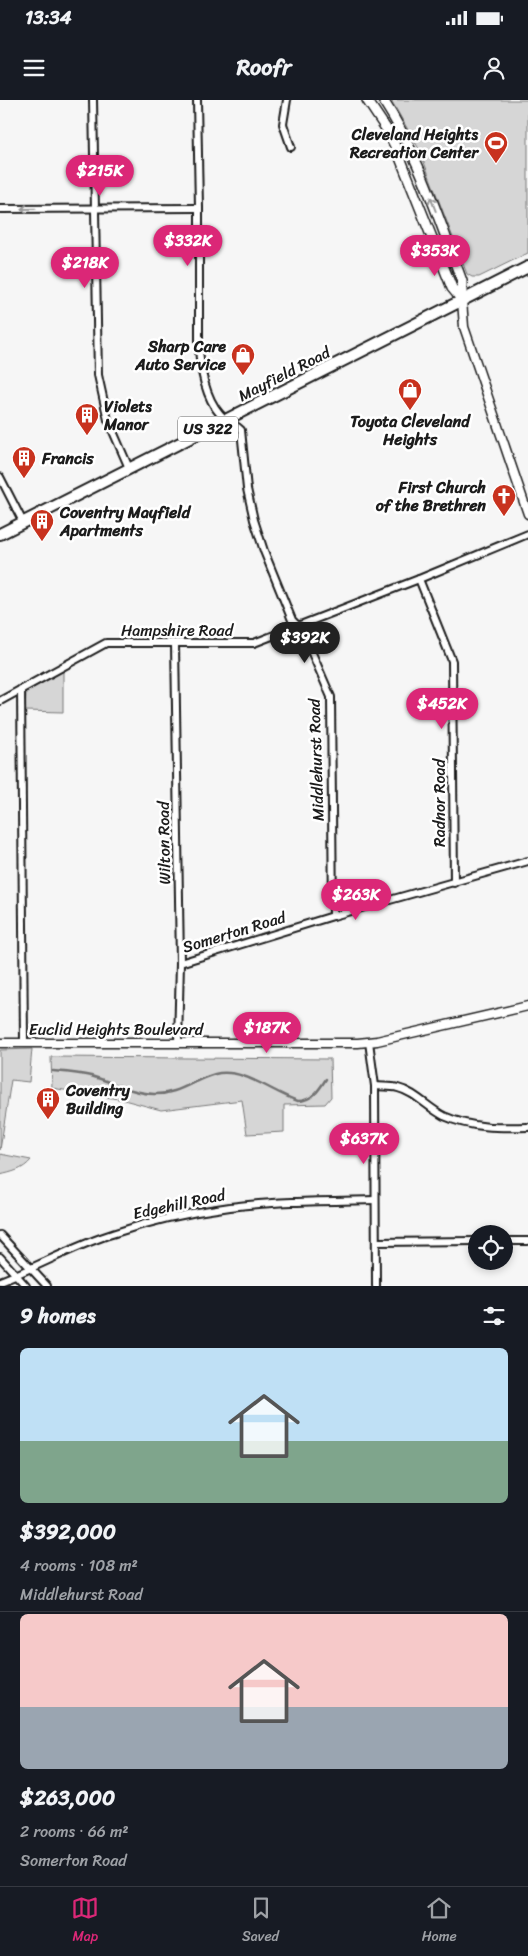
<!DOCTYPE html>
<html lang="en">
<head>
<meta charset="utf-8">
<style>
  :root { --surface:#171b24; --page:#20242c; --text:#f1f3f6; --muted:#9ea1a6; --line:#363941; --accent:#db2777 }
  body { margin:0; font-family:Sriracha,sans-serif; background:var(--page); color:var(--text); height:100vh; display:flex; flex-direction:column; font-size:19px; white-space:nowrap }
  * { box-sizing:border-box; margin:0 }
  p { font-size:16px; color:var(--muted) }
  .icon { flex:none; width:28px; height:28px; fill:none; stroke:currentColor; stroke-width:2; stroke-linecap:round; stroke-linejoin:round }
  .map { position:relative; height:1186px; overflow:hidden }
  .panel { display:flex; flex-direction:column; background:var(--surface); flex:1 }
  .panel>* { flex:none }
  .fabs { position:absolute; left:468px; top:1125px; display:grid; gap:10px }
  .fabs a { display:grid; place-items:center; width:45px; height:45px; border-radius:50%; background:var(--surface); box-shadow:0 2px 8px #0003; font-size:25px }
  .price { position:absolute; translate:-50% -42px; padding:0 11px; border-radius:18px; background:var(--accent); color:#fff; font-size:16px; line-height:32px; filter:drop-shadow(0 1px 2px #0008) }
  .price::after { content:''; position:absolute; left:50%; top:30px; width:15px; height:11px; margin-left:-8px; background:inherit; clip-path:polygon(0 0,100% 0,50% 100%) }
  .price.selected { background:#222; color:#fff }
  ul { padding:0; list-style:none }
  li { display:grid; align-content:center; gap:10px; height:265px; padding:0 20px }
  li+li { border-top:1px solid var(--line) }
  li span { display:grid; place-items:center; height:155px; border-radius:8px; color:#555 }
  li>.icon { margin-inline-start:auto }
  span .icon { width:90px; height:90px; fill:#fffc; stroke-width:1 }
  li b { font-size:21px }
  h2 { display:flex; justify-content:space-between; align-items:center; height:60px; padding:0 20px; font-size:21px }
  .status { display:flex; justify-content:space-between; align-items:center; height:35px; padding:0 25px; background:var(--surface); direction:ltr }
  .status svg { height:14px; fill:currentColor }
  header { display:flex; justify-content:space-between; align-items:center; height:65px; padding:0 20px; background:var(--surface); font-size:22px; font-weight:700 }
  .tabs { display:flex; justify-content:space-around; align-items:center; height:70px; border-top:1px solid var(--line); background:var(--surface); font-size:14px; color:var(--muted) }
  .tabs a { display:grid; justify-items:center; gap:2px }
  .tabs .selected { color:var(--accent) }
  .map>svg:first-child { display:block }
  .green { fill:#d6d6d6; stroke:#797979 }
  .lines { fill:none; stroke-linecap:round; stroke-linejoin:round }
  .stream { stroke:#727272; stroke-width:2.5 }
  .minor-casing { stroke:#1c1c1c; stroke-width:10 }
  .tertiary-casing { stroke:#1c1c1c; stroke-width:11 }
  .secondary-casing { stroke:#1c1c1c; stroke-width:12 }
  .primary-casing { stroke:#1c1c1c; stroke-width:14 }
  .minor { stroke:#fff; stroke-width:6 }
  .tertiary { stroke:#fff; stroke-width:8 }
  .secondary { stroke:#fff; stroke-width:9 }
  .primary { stroke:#fff; stroke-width:10 }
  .oneway { stroke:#999 }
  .labels { text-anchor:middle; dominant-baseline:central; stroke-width:5; stroke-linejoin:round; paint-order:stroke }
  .shield { fill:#fff; stroke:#606060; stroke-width:1 }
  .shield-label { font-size:15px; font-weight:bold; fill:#1c1c1c }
  .poi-label { font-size:16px; font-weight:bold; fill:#1c1c1c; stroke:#fff; text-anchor:start }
  .street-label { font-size:16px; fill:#1c1c1c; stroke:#fff }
</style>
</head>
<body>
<div class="status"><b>13:34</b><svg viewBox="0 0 49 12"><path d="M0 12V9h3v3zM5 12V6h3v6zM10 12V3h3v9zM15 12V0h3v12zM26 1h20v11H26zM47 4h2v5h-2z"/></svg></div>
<header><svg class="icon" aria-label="menu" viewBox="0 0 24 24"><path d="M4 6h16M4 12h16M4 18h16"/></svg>Roofr<svg class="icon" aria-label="person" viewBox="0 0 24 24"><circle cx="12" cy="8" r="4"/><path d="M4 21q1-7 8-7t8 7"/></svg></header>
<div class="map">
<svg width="528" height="1186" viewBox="0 0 528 1186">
  <rect width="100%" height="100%" fill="#f6f6f6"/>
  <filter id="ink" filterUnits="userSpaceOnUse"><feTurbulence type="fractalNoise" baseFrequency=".02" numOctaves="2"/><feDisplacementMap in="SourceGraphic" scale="10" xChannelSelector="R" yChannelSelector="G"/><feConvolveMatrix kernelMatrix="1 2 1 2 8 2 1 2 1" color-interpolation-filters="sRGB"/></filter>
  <g filter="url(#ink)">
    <g class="green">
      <polygon points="391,0 528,0 528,153 479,177 472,177 467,174 419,49"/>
      <polygon points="63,571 63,612 25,611 26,592"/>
      <polygon points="32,949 29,982 11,980 0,1050 0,950"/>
      <polygon points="51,957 330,959 331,997 325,1004 284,1005 284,1032 247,1034 242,1000 161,1010 124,1000 52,988"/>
      <path d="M 0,1054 L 31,1060 C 23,1070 12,1072 0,1075 Z"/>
    </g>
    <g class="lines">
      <path class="stream" d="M 53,971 C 65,972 79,973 91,976 C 112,982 132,993 154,994 C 178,995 193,980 215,974 C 243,967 273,993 298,1001 C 312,1001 319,990 326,979"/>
      <g class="minor-casing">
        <g id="minor">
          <polyline points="93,0 98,275 108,320 129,368"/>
          <path d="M 197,0 L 199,108 L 199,250 C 201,273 206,303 225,319 C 230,324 236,325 241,330 L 247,389 L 254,420 L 264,451 L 292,520 L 302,530 L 331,597 L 333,816"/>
          <polyline points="287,0 283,24 291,47"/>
          <polyline points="0,109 199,108"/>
          <polyline points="0,377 23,422"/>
          <polyline points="419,479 452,561 454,783"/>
          <polyline points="175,544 180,863 178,943"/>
          <polyline points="21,589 24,943"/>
          <polyline points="0,601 106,543 254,543 419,479 528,434"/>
          <polyline points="180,863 333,816 528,761"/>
          <polyline points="369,942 375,986 376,1186"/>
          <path d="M 375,986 C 382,987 391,986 398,988 C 415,992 428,1008 444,1016 C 471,1028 499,1028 528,1027"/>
          <polyline points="0,1135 47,1186"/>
          <polyline points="504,1141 528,1141"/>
          <polyline points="376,1142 476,1141"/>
          <polyline points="0,1157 26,1186"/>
          <path d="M 0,1181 C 38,1167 73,1146 112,1134 C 150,1121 191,1112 230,1107 C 278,1101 327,1101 375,1100"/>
        </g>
      </g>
      <g class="tertiary-casing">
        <g id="tertiary">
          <polyline points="462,200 464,227 528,414"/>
          <polyline points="0,943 358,943 377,941 528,906"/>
        </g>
      </g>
      <g class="secondary-casing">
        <g id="secondary">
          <polyline points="367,0 387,30 397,50 452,188 462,200"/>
          <path d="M 383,0 C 419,55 439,120 462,181 L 462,200"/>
        </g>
      </g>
      <g class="primary-casing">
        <polyline id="primary" points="0,434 528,167"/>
      </g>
      <use href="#minor" class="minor"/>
      <use href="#tertiary" class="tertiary"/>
      <use href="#secondary" class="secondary"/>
      <use href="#primary" class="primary"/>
    </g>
    <defs><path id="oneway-shaft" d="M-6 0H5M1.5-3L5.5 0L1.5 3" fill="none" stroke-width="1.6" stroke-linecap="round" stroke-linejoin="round" transform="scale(1.25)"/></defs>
    <g class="oneway">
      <use href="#oneway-shaft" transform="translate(433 104) rotate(-111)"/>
      <use href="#oneway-shaft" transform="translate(28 109) rotate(179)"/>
    </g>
  </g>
  <defs>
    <g id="stadium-pin" transform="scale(1.25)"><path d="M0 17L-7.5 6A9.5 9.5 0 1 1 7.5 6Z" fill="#c8321e" stroke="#fff"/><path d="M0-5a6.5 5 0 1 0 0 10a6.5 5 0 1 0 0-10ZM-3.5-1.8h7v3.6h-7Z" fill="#fff"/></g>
    <g id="shop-pin" transform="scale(1.25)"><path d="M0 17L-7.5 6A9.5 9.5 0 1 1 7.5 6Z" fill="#c8321e" stroke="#fff"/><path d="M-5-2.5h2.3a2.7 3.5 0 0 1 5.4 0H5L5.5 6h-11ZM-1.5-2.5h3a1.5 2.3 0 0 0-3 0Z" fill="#fff"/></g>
    <g id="building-pin" transform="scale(1.25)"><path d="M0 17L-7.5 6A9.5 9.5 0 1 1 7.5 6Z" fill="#c8321e" stroke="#fff"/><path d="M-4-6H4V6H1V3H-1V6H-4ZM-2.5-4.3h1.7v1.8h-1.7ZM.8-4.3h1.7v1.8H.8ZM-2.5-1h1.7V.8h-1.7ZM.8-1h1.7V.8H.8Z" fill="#fff"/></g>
    <g id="church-pin" transform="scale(1.25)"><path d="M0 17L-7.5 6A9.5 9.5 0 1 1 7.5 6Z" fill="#c8321e" stroke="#fff"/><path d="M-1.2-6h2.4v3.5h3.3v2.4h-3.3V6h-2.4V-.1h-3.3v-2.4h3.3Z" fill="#fff"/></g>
  </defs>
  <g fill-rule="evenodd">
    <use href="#stadium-pin" x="496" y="43"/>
    <use href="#shop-pin" x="243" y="255"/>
    <use href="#shop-pin" x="410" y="290"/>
    <use href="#building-pin" x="87" y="315"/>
    <use href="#building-pin" x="24" y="358"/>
    <use href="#church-pin" x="504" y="396"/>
    <use href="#building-pin" x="42" y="421"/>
    <use href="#building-pin" x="48" y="999"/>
  </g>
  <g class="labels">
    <rect class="shield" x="178" y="316.5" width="60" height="25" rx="4"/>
    <g class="shield-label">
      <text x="208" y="329">US 322</text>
    </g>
    <g class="poi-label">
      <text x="478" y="34" text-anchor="end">Cleveland Heights<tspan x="478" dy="18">Recreation Center</tspan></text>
      <text x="226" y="246" text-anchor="end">Sharp Care<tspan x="226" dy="18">Auto Service</tspan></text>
      <text x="104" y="306">Violets<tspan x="104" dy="18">Manor</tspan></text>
      <text x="410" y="321" text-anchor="middle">Toyota Cleveland<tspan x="410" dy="18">Heights</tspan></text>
      <text x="42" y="358">Francis</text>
      <text x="486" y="387" text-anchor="end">First Church<tspan x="486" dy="18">of the Brethren</tspan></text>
      <text x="60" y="412">Coventry Mayfield<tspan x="60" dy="18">Apartments</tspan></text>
      <text x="66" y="990">Coventry<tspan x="66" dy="18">Building</tspan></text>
    </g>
    <g class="street-label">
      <text transform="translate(284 274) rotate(-27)">Mayfield Road</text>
      <text x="177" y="530">Hampshire Road</text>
      <text transform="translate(316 660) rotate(-92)">Middlehurst Road</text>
      <text transform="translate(439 703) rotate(-90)">Radnor Road</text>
      <text transform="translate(164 743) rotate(-91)">Wilton Road</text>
      <text transform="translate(234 832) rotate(-17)">Somerton Road</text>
      <text x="116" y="929">Euclid Heights Boulevard</text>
      <text transform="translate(179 1104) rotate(-12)">Edgehill Road</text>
    </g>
  </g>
</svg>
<div class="fabs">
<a><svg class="icon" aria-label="locate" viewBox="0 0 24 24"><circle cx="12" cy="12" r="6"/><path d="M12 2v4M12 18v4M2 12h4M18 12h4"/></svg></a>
</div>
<b class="price" style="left:100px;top:97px">$215K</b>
<b class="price" style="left:188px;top:167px">$332K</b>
<b class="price" style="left:435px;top:177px">$353K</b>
<b class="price" style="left:85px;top:189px">$218K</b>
<b class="price selected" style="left:305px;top:564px">$392K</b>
<b class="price" style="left:442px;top:630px">$452K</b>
<b class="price" style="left:356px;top:821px">$263K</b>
<b class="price" style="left:267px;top:954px">$187K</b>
<b class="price" style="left:364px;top:1065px">$637K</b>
</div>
<section class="panel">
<h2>9 homes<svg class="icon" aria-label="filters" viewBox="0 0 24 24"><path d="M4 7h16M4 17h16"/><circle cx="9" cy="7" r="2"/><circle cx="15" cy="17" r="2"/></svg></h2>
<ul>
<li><span style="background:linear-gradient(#bfe0f5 60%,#7fa58c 0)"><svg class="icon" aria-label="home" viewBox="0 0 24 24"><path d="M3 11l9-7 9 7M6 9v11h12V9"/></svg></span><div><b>$392,000</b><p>4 rooms · 108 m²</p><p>Middlehurst Road</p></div></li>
<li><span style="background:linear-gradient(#f6c9c9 60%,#9aa5b1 0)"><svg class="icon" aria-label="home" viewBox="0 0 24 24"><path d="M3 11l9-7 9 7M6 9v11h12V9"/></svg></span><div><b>$263,000</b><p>2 rooms · 66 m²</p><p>Somerton Road</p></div></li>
</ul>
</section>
<nav class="tabs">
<a class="selected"><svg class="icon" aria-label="map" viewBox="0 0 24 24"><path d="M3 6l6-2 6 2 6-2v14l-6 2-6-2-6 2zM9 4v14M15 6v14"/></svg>Map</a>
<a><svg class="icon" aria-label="saved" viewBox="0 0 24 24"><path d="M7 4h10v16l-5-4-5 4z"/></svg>Saved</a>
<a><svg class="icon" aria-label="home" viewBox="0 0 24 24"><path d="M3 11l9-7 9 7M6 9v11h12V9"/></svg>Home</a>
</nav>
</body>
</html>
